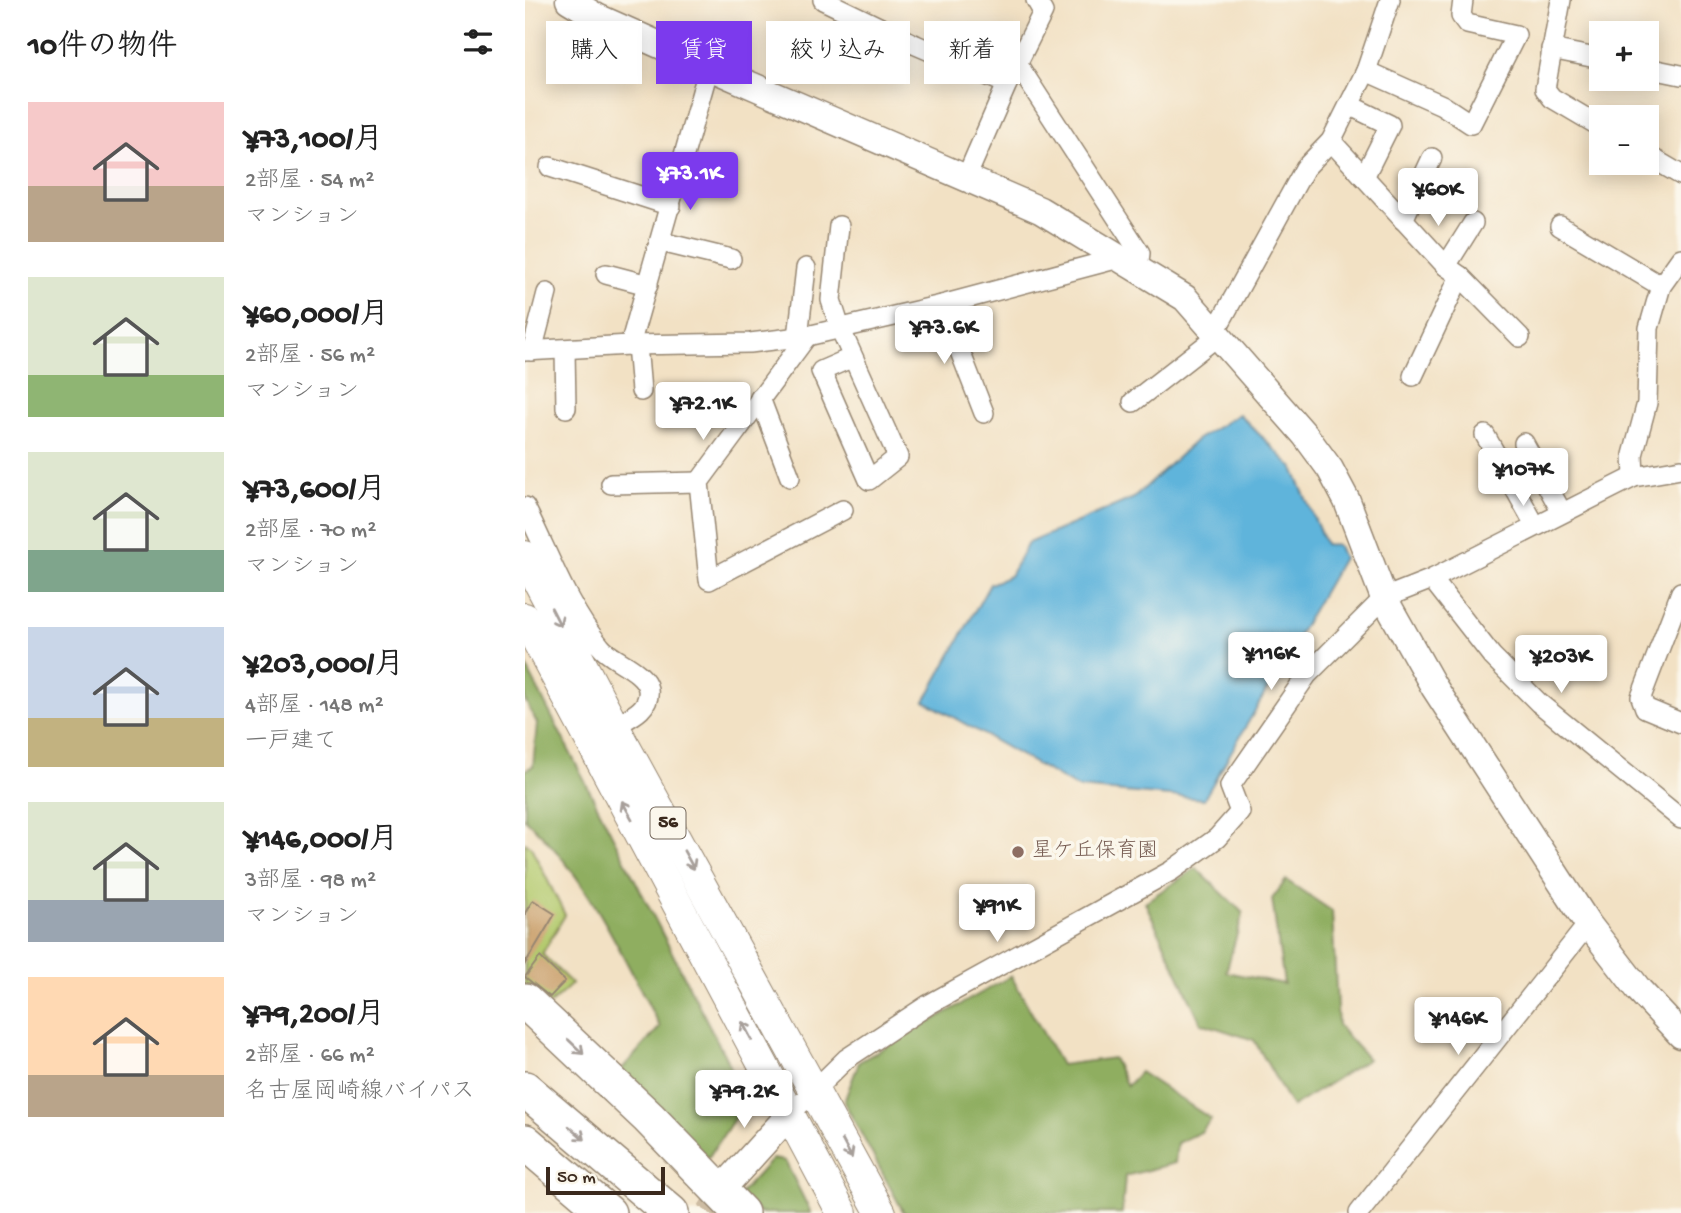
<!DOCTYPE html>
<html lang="ja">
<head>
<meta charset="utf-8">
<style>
  :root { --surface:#fff; --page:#f6f6f6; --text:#222; --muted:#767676; --accent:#7c3aed }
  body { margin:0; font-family:"Gochi Hand","Klee One",sans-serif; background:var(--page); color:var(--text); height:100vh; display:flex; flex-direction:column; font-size:26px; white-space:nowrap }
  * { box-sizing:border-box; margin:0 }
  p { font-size:23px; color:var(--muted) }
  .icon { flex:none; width:38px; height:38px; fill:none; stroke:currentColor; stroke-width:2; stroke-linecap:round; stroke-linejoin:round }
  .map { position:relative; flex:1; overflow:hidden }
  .sheet { display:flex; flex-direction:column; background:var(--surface); width:525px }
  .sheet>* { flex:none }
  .guide { position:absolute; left:21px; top:21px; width:665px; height:63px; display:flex; gap:14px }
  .tools { position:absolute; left:1064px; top:21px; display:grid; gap:14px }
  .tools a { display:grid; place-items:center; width:70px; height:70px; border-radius:0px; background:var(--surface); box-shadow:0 4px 18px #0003; font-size:35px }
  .scale { position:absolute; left:21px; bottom:18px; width:119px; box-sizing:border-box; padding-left:7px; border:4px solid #3b2a1e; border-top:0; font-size:19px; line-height:24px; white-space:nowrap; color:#3b2a1e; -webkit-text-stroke:5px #fbf7ec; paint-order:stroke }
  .price { position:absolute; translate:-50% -60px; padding:0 16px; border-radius:7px; background:#fff; color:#222; font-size:23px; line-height:46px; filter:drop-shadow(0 2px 4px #0008) }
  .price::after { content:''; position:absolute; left:50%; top:42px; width:21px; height:16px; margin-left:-10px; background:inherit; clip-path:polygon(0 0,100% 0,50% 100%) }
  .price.current { background:var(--accent); color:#fff }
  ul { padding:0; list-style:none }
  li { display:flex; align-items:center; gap:21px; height:175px; padding:0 28px }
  li span { display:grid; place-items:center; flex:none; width:196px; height:140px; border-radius:0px; color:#555 }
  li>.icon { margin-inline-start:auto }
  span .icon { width:84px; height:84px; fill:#fffc; stroke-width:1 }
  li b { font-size:30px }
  h2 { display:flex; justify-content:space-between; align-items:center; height:84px; padding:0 28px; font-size:30px }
  .tag { padding:0 24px; border-radius:0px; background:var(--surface); box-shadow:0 4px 18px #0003; font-size:24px; line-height:63px }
  .tag.current { background:var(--accent); color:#fff }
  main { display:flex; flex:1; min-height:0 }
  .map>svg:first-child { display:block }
  .green { fill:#b4ca6e; stroke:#787a46; stroke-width:2 }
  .forest { fill:#8fae61; stroke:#656c40; stroke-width:2 }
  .water { fill:#5fb4db; stroke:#4d6f7c; stroke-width:2 }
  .building { fill:#cfa979 }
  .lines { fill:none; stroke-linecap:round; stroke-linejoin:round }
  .secondary-tunnel { stroke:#cdbca3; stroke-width:26; stroke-dasharray:26 13; stroke-linecap:butt }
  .street-casing { stroke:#968671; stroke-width:22 }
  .secondary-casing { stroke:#968671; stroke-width:29 }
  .primary-casing { stroke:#968671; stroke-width:32 }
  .highway-casing { stroke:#968671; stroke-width:38 }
  .street { stroke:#fff; stroke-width:19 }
  .secondary { stroke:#fff; stroke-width:26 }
  .primary { stroke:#fff; stroke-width:30 }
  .highway { stroke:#fff; stroke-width:35 }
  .oneway { stroke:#a79f9a }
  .education-dot { fill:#8d6e63; stroke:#fbf7ec; stroke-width:2.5 }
  .labels { text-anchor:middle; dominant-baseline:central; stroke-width:7; stroke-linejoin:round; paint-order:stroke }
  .shield { fill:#fbf7ec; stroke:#75685c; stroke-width:2 }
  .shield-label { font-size:19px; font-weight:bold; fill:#3b2a1e }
  .education-label { font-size:21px; fill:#785e54; stroke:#fbf7ec; text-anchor:start }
</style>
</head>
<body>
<main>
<section class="sheet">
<h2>10件の物件<svg class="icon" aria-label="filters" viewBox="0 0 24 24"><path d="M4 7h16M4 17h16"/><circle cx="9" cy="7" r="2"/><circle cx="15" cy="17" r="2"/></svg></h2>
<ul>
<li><span style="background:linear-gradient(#f6c9c9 60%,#b9a48a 0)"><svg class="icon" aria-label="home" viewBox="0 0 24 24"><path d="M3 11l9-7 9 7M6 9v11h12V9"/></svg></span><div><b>¥73,100/月</b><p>2部屋 · 54 m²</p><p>マンション</p></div></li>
<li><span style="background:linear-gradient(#dfe7d0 70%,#8fb573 0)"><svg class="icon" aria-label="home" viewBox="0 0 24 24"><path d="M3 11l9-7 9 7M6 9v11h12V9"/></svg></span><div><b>¥60,000/月</b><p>2部屋 · 56 m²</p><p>マンション</p></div></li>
<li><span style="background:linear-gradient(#dfe7d0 70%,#7fa58c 0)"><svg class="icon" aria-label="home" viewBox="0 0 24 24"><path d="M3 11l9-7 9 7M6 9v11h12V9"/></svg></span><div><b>¥73,600/月</b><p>2部屋 · 70 m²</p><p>マンション</p></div></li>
<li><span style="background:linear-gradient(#c9d6e8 65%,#c2b280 0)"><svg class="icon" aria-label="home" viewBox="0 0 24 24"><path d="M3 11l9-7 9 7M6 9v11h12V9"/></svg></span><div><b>¥203,000/月</b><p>4部屋 · 148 m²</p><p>一戸建て</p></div></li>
<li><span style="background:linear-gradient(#dfe7d0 70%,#9aa5b1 0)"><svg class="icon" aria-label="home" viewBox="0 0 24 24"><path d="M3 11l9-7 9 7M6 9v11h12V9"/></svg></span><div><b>¥146,000/月</b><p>3部屋 · 98 m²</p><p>マンション</p></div></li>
<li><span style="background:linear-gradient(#ffd9b3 70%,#b9a48a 0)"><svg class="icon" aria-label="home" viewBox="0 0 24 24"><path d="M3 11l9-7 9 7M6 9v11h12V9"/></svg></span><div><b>¥79,200/月</b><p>2部屋 · 66 m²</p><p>名古屋岡崎線バイパス</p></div></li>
</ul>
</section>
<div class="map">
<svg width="1156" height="1213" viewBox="0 0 1156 1213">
  <rect width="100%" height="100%" fill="#fbf7ec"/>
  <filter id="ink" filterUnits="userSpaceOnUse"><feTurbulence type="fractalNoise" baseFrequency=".0143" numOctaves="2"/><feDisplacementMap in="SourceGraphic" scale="14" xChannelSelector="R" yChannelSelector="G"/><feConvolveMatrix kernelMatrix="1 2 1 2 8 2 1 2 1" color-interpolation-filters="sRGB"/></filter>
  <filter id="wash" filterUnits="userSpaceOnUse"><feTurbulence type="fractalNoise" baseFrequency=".00686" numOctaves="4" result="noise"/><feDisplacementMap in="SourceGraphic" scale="28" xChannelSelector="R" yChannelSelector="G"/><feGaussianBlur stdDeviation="1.57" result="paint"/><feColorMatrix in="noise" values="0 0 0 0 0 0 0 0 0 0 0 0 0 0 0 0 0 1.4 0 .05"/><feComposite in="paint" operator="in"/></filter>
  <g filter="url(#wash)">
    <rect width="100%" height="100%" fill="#f2e1c4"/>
    <polygon class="green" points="0,843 6,847 40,915 17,954 47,984 23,1006 0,987"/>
    <g class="forest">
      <path d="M 0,664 L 215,1086 L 215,1110 L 183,1158 L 95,1071 L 135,1027 C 96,953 63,875 0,819 L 0,770 L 8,766 L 12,723 L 0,700 Z"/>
      <polygon points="671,868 718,913 701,972 759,984 747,899 761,880 807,911 813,1026 843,1059 767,1107 729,1040 676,1023 620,902"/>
      <polygon points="486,976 536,1065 588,1058 602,1086 615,1072 686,1119 676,1132 652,1143 650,1163 600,1176 597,1213 379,1213 319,1102 334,1062"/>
      <polygon points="247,1159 260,1161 286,1213 234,1213 215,1194"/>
    </g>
    <polygon class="water" points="714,414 768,468 800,544 813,546 818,558 679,799 553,788 400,701 465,584 485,576 503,543 609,498 671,440"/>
    <g id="blocks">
      <g class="building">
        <polygon points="8,900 30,914 0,964 0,913"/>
        <polygon points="15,957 40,981 25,997 0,977"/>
      </g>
    </g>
  </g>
  <g filter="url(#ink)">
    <use href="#blocks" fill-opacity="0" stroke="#968671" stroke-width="2"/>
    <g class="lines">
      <polyline class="secondary-tunnel" points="184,1213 206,1179"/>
      <g class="street-casing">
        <g id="street">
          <polyline points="298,0 391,45 482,84"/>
          <polyline points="1036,0 1020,89 1027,98 1076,127"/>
          <polyline points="1026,49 1076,59"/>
          <polyline points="493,65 615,253 613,270"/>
          <polyline points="1122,68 1156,75"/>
          <polyline points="841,71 917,105 946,124 991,35 942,24 936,16 938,0"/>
          <polyline points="824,105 865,125 839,177"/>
          <polyline points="806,141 921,266 935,276 995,337"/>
          <polyline points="1122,155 1156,175"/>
          <polyline points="25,167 146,206"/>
          <polyline points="441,178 482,84 518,12 511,0"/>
          <polyline points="878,220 907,158"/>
          <polyline points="314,226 306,300 315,328 373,457 344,480 296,371 328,357"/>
          <polyline points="1035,226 1136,286"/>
          <polyline points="136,242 206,259"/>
          <polyline points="921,266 948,223"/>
          <polyline points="81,274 123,285"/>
          <polyline points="417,305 459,413"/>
          <polyline points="691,330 780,168 806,141 841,71 865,0"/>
          <polyline points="282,336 174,482 184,580 318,510"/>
          <polyline points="273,337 281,268"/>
          <polyline points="105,345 184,67"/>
          <polyline points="112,345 116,391"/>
          <polyline points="40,350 41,408"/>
          <polyline points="0,351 105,345 225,343 282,336 417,305 594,258"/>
          <polyline points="7,351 22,293"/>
          <polyline points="888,376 935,276"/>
          <polyline points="235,398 265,477"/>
          <polyline points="608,402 694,335"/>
          <polyline points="960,435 1010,525"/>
          <polyline points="999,443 1036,511"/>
          <polyline points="1109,477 1108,455 1122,403 1124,328 1136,286 1156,258"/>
          <polyline points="86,484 174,482"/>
          <path d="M 0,507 C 23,552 42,607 75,646 C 86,661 119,669 123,689 C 126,710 103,718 89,726"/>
          <polyline points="907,579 967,656 1014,703 1156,819"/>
          <polyline points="1156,592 1116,697 1120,708 1156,723"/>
          <polyline points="266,1113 321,1059 403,1005 646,871 692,838 715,812 705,786 782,675 859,598 907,579 1109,477 1156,469"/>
          <polyline points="834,1213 1063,924"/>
        </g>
      </g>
      <g class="secondary-casing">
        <g id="secondary">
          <polyline points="44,0 72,17 184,67 515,210 660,298 780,435 805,469 822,501 859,598 909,687 1063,924 1114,990 1156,1035"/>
          <polyline points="207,1178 266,1113"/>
        </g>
      </g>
      <g class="primary-casing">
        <g id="primary">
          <polyline points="0,556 97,741 356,1213"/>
          <polyline points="0,618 317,1213"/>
        </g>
      </g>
      <g class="highway-casing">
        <g id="highway">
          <polyline points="0,1001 124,1118 216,1213"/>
          <polyline points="0,1089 146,1213"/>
          <polyline points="0,1142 83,1213"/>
        </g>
      </g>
      <use href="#street" class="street"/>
      <use href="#secondary" class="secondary"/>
      <use href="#primary" class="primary"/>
      <use href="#highway" class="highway"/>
    </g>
    <defs><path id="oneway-shaft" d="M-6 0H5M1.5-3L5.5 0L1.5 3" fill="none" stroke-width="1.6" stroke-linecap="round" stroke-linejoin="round" transform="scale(1.75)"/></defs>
    <g class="oneway">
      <use href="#oneway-shaft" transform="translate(31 617) rotate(63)"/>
      <use href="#oneway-shaft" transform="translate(102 810) rotate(-119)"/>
      <use href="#oneway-shaft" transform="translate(164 860) rotate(61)"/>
      <use href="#oneway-shaft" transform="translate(222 1031) rotate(-118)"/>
      <use href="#oneway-shaft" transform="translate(51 1047) rotate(44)"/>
      <use href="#oneway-shaft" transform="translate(52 1133) rotate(40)"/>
      <use href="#oneway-shaft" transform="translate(322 1149) rotate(62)"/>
    </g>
  </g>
  <circle class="education-dot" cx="493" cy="852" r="7"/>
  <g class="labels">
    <rect class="shield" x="125.5" y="807.5" width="35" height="31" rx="5"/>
    <g class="shield-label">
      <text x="143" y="823">56</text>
    </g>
    <g class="education-label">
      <text x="507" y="852">星ケ丘保育園</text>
    </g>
  </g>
</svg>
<div class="tools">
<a>+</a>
<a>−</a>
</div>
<div class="scale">50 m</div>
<b class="price current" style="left:165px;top:212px">¥73.1K</b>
<b class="price" style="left:913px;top:228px">¥60K</b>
<b class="price" style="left:419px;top:366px">¥73.6K</b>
<b class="price" style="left:178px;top:442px">¥72.1K</b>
<b class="price" style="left:998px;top:508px">¥107K</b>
<b class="price" style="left:746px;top:692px">¥116K</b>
<b class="price" style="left:1036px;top:695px">¥203K</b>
<b class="price" style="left:472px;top:944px">¥91K</b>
<b class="price" style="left:933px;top:1057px">¥146K</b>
<b class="price" style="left:219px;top:1130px">¥79.2K</b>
<div class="guide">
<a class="tag">購入</a>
<a class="tag current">賃貸</a>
<a class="tag">絞り込み</a>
<a class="tag">新着</a>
</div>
</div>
</main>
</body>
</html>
